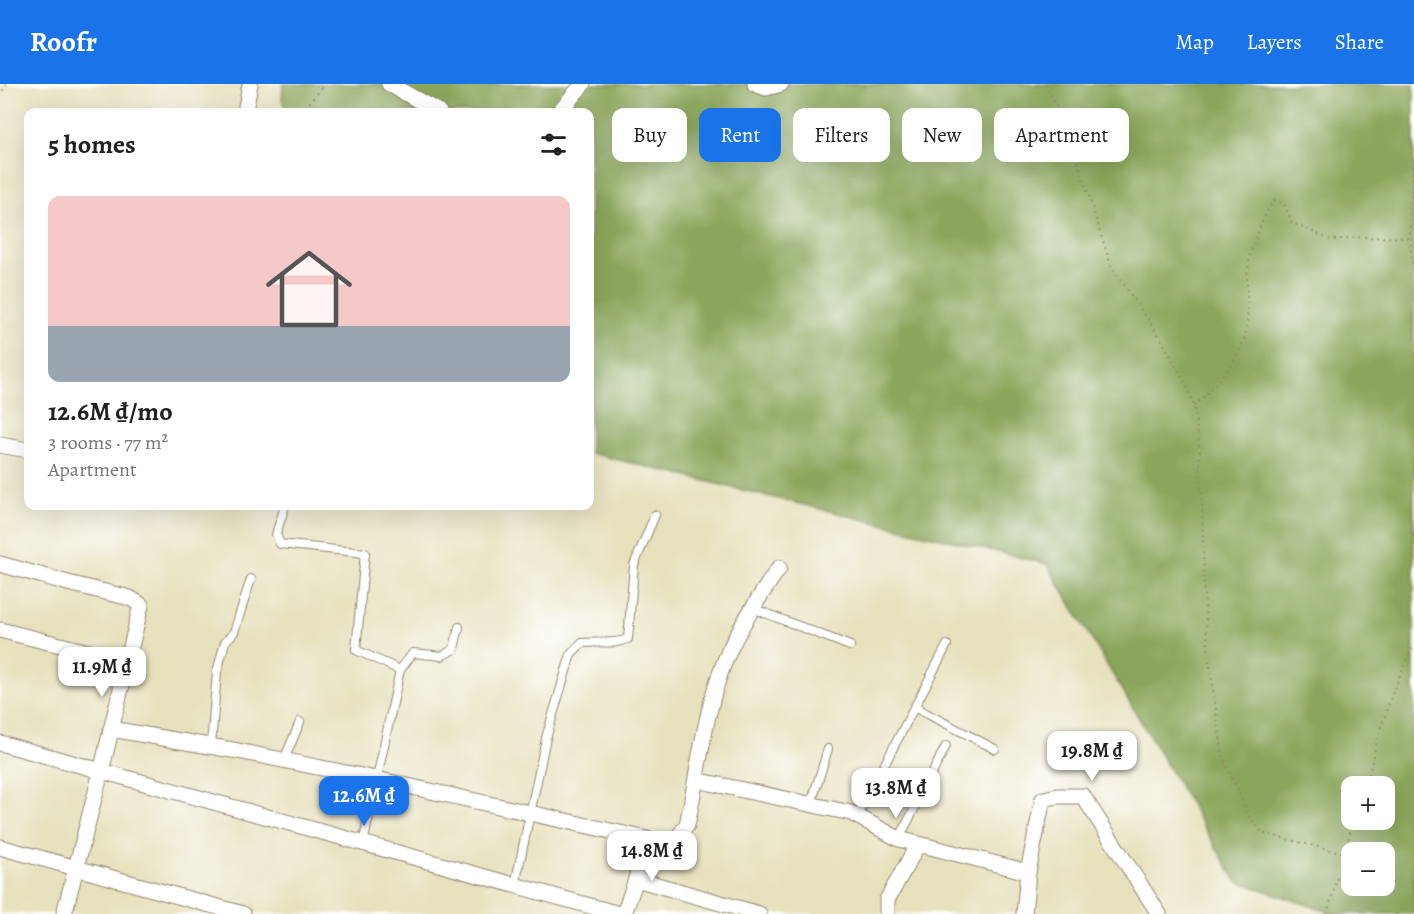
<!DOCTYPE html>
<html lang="en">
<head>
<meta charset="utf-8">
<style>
  :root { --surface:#fff; --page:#f6f6f6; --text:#202124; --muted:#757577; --line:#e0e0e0; --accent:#1a73e8 }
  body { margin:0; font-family:Alegreya,serif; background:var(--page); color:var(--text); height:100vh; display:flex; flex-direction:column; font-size:22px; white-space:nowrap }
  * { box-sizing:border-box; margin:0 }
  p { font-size:20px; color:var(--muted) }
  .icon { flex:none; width:33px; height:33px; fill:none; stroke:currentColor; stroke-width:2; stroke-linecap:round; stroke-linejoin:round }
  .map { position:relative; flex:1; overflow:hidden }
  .side { position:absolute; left:24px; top:24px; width:570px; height:402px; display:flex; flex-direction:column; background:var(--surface); border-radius:12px; box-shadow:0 6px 24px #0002 }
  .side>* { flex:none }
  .hud { position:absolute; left:612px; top:24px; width:570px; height:54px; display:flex; gap:12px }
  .fabs { position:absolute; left:1341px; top:692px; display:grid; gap:12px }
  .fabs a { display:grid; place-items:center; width:54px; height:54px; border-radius:12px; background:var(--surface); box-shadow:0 6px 24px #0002; font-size:30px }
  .price { position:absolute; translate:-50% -51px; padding:0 14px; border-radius:12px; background:#fff; color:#222; font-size:20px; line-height:39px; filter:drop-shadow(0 2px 3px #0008) }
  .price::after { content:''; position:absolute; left:50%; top:36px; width:18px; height:14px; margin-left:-9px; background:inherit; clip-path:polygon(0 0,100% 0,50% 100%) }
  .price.current { background:var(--accent); color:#fff }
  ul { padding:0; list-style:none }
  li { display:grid; align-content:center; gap:12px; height:318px; padding:0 24px }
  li+li { border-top:2px solid var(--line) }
  li span { display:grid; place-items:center; height:186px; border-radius:12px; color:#555 }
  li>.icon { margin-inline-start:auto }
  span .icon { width:108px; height:108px; fill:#fffc; stroke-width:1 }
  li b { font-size:26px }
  h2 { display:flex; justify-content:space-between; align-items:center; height:72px; padding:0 24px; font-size:26px }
  .chip { padding:0 21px; border-radius:12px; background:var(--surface); box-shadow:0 6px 24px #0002; font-size:21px; line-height:54px }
  .chip.current { background:var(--accent); color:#fff }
  header { display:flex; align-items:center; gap:36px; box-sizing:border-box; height:84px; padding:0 30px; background:var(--accent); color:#fff }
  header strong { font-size:28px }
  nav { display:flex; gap:33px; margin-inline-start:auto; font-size:21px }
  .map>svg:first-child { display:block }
  .forest { fill:#8aa65a; stroke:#62683c; stroke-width:1.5; fill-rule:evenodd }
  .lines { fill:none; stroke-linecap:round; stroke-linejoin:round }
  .service-casing { stroke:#91866e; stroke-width:10 }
  .minor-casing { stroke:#91866e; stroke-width:17 }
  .path { stroke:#91866e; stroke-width:2; stroke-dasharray:1.5 4.5; stroke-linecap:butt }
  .service { stroke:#fff; stroke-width:8 }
  .minor { stroke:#fff; stroke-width:15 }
</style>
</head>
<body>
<header>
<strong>Roofr</strong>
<nav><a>Map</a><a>Layers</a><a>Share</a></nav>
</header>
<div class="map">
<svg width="1414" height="830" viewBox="0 0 1414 830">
  <rect width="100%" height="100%" fill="#fff"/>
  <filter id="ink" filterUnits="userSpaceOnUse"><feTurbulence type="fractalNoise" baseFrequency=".0167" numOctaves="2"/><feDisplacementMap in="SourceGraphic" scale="12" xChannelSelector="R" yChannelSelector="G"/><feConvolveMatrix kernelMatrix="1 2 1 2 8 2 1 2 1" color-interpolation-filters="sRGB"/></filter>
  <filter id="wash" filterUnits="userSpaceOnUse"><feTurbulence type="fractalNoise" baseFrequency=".008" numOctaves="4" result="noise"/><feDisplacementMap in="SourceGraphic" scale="24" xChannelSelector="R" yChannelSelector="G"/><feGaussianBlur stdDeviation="1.35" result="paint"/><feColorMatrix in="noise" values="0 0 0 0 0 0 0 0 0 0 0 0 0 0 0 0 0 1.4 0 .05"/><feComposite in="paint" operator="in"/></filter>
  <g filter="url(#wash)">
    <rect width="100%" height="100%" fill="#e7e1bd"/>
    <path class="forest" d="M 283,0 L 1414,0 L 1414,830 L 1335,830 L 1236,797 L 1047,480 L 590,369 L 590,28 L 287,28 L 282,16 ZM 1352,702 L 1384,702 L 1384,735 L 1352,735 ZM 1352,768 L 1384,768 L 1384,801 L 1352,801 Z"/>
  </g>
  <g filter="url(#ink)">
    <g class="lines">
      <g class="service-casing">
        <g id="service">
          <polyline points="285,422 276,450 280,460 365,469 356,566 400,586"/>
          <polyline points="752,524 850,562"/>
          <polyline points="914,623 995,665"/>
          <polyline points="211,662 217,588 225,558 234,548 251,495"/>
          <polyline points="284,676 300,638"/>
          <polyline points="811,720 828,665"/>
          <polyline points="857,733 947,561"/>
          <polyline points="899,755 946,662"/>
          <polyline points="363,760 400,586 413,569 442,572 454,565 459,543"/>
          <path d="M 515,801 L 546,654 L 571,570 L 582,559 C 597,557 614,561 628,555 L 634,481 L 655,431"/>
        </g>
      </g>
      <g class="minor-casing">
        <g id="minor">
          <polyline points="389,0 439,28"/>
          <polyline points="755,0 766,4 781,0"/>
          <polyline points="245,28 250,0"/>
          <polyline points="559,28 583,0"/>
          <polyline points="0,361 28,366"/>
          <polyline points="0,480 68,499 130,514 141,521 101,688 64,830"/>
          <polyline points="0,546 128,578"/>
          <path d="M 111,645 L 238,667 L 376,695 L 665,759 L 676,756 L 687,741 C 699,684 705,621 729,567 C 743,537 761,510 779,484"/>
          <polyline points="0,659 619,830"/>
          <polyline points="696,696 851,729 899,755 1028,788 1024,830"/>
          <polyline points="0,763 243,830"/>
          <polyline points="1028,788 1043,715 1058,712 1083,712 1159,830"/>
          <polyline points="636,795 759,830"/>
          <polyline points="624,830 636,795 646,755"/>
          <polyline points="887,830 887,816 917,762"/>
        </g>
      </g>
      <g class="path">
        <polyline points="1046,0 1069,50 1111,182 1160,253 1185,299 1194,322 1199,358 1202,417 1204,509 1209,576 1223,674 1249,732 1262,749 1343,769"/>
        <polyline points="0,12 6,0"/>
        <polyline points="302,28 325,0"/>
        <path d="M 1414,82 C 1409,119 1408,153 1414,190"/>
        <path d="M 1194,322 C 1212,304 1232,285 1242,260 C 1251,241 1246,216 1247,196 C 1248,170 1259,138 1274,117 L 1284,119 L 1292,139 L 1331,156 L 1363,153 L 1410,154"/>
        <polyline points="1366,702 1379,649 1393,608 1414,561"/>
        <polyline points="1327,830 1354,735"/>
      </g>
      <use href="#service" class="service"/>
      <use href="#minor" class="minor"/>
    </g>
  </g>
</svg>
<div class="fabs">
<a>+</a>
<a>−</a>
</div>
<b class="price" style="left:102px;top:614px">11.9M ₫</b>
<b class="price" style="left:1092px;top:698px">19.8M ₫</b>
<b class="price" style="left:896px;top:735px">13.8M ₫</b>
<b class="price current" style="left:364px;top:743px">12.6M ₫</b>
<b class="price" style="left:652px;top:798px">14.8M ₫</b>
<div class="hud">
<a class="chip">Buy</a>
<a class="chip current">Rent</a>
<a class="chip">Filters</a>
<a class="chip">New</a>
<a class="chip">Apartment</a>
</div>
<section class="side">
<h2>5 homes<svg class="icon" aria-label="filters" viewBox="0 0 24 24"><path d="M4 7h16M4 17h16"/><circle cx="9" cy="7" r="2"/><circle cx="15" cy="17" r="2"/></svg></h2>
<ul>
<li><span style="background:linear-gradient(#f6c9c9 70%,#9aa5b1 0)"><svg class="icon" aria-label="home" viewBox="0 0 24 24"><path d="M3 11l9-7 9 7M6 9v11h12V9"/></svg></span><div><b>12.6M ₫/mo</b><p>3 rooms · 77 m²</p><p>Apartment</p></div></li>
</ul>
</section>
</div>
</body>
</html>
